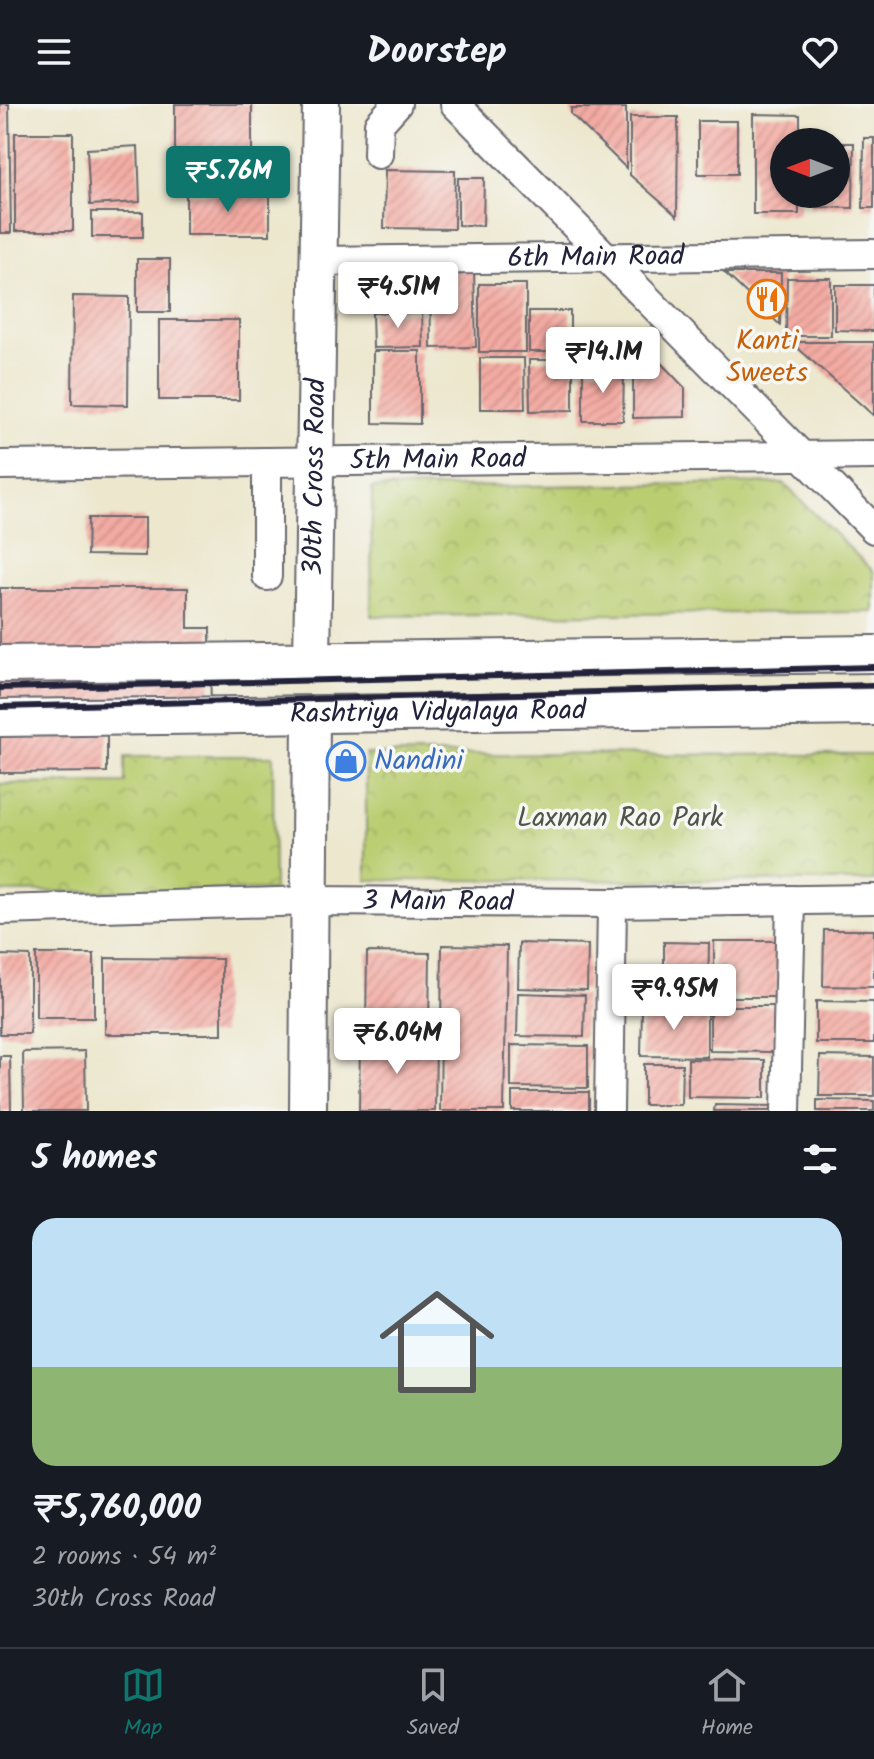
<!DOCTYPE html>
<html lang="en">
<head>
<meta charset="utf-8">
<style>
  :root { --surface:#171b24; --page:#20242c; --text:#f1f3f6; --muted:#9ea1a6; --line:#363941; --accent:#0f766e }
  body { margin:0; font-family:Kalam,sans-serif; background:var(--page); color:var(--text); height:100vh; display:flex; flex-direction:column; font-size:30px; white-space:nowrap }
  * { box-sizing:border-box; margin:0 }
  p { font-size:26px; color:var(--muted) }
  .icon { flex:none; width:44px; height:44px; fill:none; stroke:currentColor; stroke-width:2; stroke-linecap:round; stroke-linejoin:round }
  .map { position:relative; height:1007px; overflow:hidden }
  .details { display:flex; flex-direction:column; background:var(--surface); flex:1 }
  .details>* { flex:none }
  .needle { width:52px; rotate:270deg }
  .buttons { position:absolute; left:770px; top:24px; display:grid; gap:16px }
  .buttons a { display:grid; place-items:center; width:80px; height:80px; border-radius:50%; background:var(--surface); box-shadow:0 2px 6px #0004; font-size:40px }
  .price { position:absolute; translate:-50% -68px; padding:0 18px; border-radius:8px; background:#fff; color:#222; font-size:26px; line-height:52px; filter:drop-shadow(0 2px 4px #0008) }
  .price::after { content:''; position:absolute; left:50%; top:48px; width:24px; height:18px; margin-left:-12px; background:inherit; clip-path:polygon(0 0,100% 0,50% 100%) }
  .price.selected { background:var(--accent); color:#fff }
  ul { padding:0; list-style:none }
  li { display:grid; align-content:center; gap:16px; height:424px; padding:0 32px }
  li span { display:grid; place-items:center; height:248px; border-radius:24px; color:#555 }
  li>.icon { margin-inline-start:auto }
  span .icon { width:144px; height:144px; fill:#fffc; stroke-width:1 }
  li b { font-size:34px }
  h2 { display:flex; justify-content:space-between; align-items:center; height:96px; padding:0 32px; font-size:34px }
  header { display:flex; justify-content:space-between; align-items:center; height:104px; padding:0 32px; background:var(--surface); font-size:36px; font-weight:700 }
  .dock { display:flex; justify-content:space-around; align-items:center; height:112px; border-top:2px solid var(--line); background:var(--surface); font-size:22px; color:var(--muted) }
  .dock a { display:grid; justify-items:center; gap:4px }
  .dock .selected { color:var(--accent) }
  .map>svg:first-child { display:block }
  .park { fill:url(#park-crowns); stroke:#6e7856; stroke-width:2 }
  .building { fill:url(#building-hatch) }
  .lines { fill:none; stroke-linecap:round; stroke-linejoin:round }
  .minor-casing { stroke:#69676e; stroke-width:32 }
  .major-casing { stroke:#69676e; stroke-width:40 }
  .minor { stroke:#fff; stroke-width:28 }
  .major { stroke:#fff; stroke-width:36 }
  .rail { stroke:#22223b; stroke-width:6 }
  .labels { text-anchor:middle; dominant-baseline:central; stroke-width:7; stroke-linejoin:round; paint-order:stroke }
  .street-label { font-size:28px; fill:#22223b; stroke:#f6f6f2 }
  .food-label { font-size:28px; fill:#c56008; stroke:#f6f6f2 }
  .shop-label { font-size:28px; fill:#366cbe; stroke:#f6f6f2; text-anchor:start }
  .park-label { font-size:28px; fill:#50554b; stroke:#f6f6f2 }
</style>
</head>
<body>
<header><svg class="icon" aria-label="menu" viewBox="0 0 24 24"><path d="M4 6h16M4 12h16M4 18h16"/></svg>Doorstep<svg class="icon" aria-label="heart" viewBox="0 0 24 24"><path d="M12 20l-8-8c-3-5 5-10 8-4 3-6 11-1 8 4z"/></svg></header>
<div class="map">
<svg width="874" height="1007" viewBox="0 0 874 1007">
  <defs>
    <pattern id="park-crowns" width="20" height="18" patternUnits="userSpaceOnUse" patternTransform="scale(2)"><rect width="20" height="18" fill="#bacd71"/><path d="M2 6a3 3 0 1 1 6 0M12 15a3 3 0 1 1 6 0" fill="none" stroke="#a0b063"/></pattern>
    <pattern id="building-hatch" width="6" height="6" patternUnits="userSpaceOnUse" patternTransform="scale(2)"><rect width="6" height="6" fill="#f3aaa2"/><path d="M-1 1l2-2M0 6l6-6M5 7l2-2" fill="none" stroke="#d0928c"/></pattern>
  </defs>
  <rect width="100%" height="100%" fill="#f6f6f2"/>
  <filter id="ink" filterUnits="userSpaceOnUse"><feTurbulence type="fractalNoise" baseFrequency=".0125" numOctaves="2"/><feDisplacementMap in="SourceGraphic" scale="16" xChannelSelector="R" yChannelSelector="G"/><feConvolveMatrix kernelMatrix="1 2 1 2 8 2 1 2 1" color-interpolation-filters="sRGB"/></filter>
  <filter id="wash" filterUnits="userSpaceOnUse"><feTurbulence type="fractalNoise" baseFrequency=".006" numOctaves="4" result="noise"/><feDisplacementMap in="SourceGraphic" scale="32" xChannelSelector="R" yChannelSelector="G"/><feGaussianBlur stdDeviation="1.8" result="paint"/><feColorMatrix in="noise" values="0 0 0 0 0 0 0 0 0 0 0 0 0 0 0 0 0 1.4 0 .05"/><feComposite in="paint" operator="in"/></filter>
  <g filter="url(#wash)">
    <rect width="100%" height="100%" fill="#ece7cd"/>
    <g class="park">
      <polygon points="783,379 874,468 874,508 371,512 372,384"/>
      <polygon points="366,650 874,651 874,777 366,776"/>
      <polygon points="125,652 273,652 274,786 0,788 0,680 125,679"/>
    </g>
    <g id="blocks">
      <g class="building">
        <polygon points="0,0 9,0 11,129 0,129"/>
        <rect x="175" y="0" width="77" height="71"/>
        <polygon points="571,4 626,4 626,64 571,10"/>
        <polygon points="753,10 800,11 800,38 784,38 784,90 799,90 799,110 753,110"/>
        <polygon points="630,13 678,13 677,112 630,71"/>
        <rect x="698" y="17" width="39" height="53"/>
        <rect x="15" y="29" width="58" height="98"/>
        <polygon points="864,34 874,34 874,104 863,104"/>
        <polygon points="836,39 854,39 853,104 810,103 810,90 836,90"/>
        <polygon points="138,42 140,98 90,101 87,45"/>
        <polygon points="385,66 455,67 454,125 384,124"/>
        <polygon points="458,74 484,74 483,122 458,121"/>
        <polygon points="270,89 270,131 186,131 186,90"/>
        <rect x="92" y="108" width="51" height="25"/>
        <rect x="137" y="155" width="33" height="53"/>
        <polygon points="474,165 476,243 431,244 430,166"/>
        <polygon points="373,169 423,169 423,204 373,205"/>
        <polygon points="725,169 781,169 780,221"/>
        <polygon points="787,174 831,174 831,232 786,232"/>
        <rect x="479" y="180" width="47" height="68"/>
        <polygon points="835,181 874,181 873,227 835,226"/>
        <polygon points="73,192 129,193 128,301 72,300"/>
        <rect x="529" y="207" width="41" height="41"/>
        <polygon points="422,208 423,243 373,244 372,209"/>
        <rect x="159" y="216" width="80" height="80"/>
        <polygon points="791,238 874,238 874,312"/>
        <polygon points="373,247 420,247 420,320 373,319"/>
        <polygon points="480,254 524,254 525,305 480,305"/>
        <polygon points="529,256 573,256 573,306 530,307"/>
        <polygon points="660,258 685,284 685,313 633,314 633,260"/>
        <polygon points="583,265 624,265 623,317 583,317"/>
        <polygon points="88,414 145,414 145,452 87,451"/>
        <polygon points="0,484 188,484 188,524 210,524 211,622 107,622 107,668 0,669"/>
        <polygon points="824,826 874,826 874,883 823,882"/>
        <polygon points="714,837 778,837 777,893 714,893"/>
        <polygon points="664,838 709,839 708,888 664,888"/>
        <polygon points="519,839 588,841 587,886 518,884"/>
        <polygon points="442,841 507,842 504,1007 440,1007"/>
        <polygon points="367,848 430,849 429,921 366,919"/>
        <rect x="36" y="850" width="58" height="64"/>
        <polygon points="0,851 30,852 30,930 0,930"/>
        <polygon points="105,854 222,855 222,930 105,930"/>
        <polygon points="518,889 585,891 584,933 517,932"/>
        <polygon points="816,897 874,898 874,939 816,939"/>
        <polygon points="710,902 775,902 774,948 710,947"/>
        <polygon points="642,904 707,904 707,953 641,952"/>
        <polygon points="360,937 436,939 435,1007 359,1007"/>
        <polygon points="511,941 588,942 588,984 511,983"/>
        <polygon points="85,947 86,1007 24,1007 23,948"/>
        <polygon points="0,952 10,952 11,1007 0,1007"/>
        <polygon points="820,952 874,953 874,992 819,992"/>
        <polygon points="688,955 765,956 765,994 688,993"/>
        <polygon points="644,960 682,960 681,1001 644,1001"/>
        <rect x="512" y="988" width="77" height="19"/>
        <polygon points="817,996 874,997 874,1007 817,1007"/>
        <polygon points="715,1001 777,1002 777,1007 714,1007"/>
      </g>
    </g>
  </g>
  <g filter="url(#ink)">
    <use href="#blocks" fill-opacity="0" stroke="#69676e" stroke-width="2"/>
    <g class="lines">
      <g class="minor-casing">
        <g id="minor">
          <polyline points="455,0 874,425"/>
          <polyline points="378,50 379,20 397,0"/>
          <path id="s1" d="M 318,157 L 874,150"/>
          <polyline points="267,358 267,472"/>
          <path id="s2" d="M 0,361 L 874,351"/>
          <path id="s3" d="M 0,806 L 310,797 L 612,799 L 874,795"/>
          <polyline points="609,1007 612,799"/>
          <polyline points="786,1007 791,796"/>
        </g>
      </g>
      <g class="major-casing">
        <g id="major">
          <path id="s4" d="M 312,555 L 321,0"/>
          <polyline points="0,560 874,550"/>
          <path id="s5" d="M 0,614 L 874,603"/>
          <polyline points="308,1007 311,611"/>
        </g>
      </g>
      <use href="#minor" class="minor"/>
      <use href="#major" class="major"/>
      <g class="rail">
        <polyline points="0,584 874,563"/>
        <polyline points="0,603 874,581"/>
      </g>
    </g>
  </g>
  <defs>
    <g id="restaurant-ring" transform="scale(2)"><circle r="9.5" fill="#f6f6f2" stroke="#e8710a" stroke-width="1.5"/><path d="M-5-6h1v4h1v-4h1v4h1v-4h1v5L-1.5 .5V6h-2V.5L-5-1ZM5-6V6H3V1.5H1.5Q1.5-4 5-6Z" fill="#e8710a"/></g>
    <g id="shop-ring" transform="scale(2)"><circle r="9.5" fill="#f6f6f2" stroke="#3f7fe0" stroke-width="1.5"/><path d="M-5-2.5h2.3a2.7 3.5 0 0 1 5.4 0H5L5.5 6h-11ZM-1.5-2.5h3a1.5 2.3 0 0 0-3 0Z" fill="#3f7fe0"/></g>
  </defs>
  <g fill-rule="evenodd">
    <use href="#restaurant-ring" x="767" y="195"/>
    <use href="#shop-ring" x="346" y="657"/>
  </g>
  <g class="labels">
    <g class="street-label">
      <text stroke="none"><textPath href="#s1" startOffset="278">6th Main Road</textPath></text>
      <text stroke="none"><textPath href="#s2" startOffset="438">5th Main Road</textPath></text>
      <text stroke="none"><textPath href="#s4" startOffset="182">30th Cross Road</textPath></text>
      <text stroke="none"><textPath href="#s5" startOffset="438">Rashtriya Vidyalaya Road</textPath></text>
      <text stroke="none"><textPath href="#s3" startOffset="438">3 Main Road</textPath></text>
    </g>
    <g class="food-label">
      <text x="767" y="237">Kanti<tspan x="767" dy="32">Sweets</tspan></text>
    </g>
    <g class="shop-label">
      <text x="374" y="657">Nandini</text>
    </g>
    <g class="park-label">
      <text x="620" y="714">Laxman Rao Park</text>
    </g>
  </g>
</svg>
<div class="buttons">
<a><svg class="needle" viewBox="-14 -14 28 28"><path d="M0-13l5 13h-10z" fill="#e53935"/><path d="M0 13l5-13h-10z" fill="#9ea1a6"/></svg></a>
</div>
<b class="price selected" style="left:228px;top:110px">₹5.76M</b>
<b class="price" style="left:398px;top:226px">₹4.51M</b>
<b class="price" style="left:603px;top:291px">₹14.1M</b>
<b class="price" style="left:674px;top:928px">₹9.95M</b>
<b class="price" style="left:397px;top:972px">₹6.04M</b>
</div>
<section class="details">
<h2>5 homes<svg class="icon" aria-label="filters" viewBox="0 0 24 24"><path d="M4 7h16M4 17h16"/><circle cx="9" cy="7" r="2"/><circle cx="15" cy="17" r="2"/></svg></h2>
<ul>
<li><span style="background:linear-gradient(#bfe0f5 60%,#8fb573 0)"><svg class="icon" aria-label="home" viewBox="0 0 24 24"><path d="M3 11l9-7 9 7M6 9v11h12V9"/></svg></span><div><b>₹5,760,000</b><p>2 rooms · 54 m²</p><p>30th Cross Road</p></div></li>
</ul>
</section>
<nav class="dock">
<a class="selected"><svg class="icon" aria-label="map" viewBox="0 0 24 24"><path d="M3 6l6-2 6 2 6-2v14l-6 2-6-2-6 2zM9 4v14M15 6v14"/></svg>Map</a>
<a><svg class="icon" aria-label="saved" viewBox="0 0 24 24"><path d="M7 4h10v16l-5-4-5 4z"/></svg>Saved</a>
<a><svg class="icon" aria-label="home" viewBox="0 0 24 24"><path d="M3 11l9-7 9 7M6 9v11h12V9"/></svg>Home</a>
</nav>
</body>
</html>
